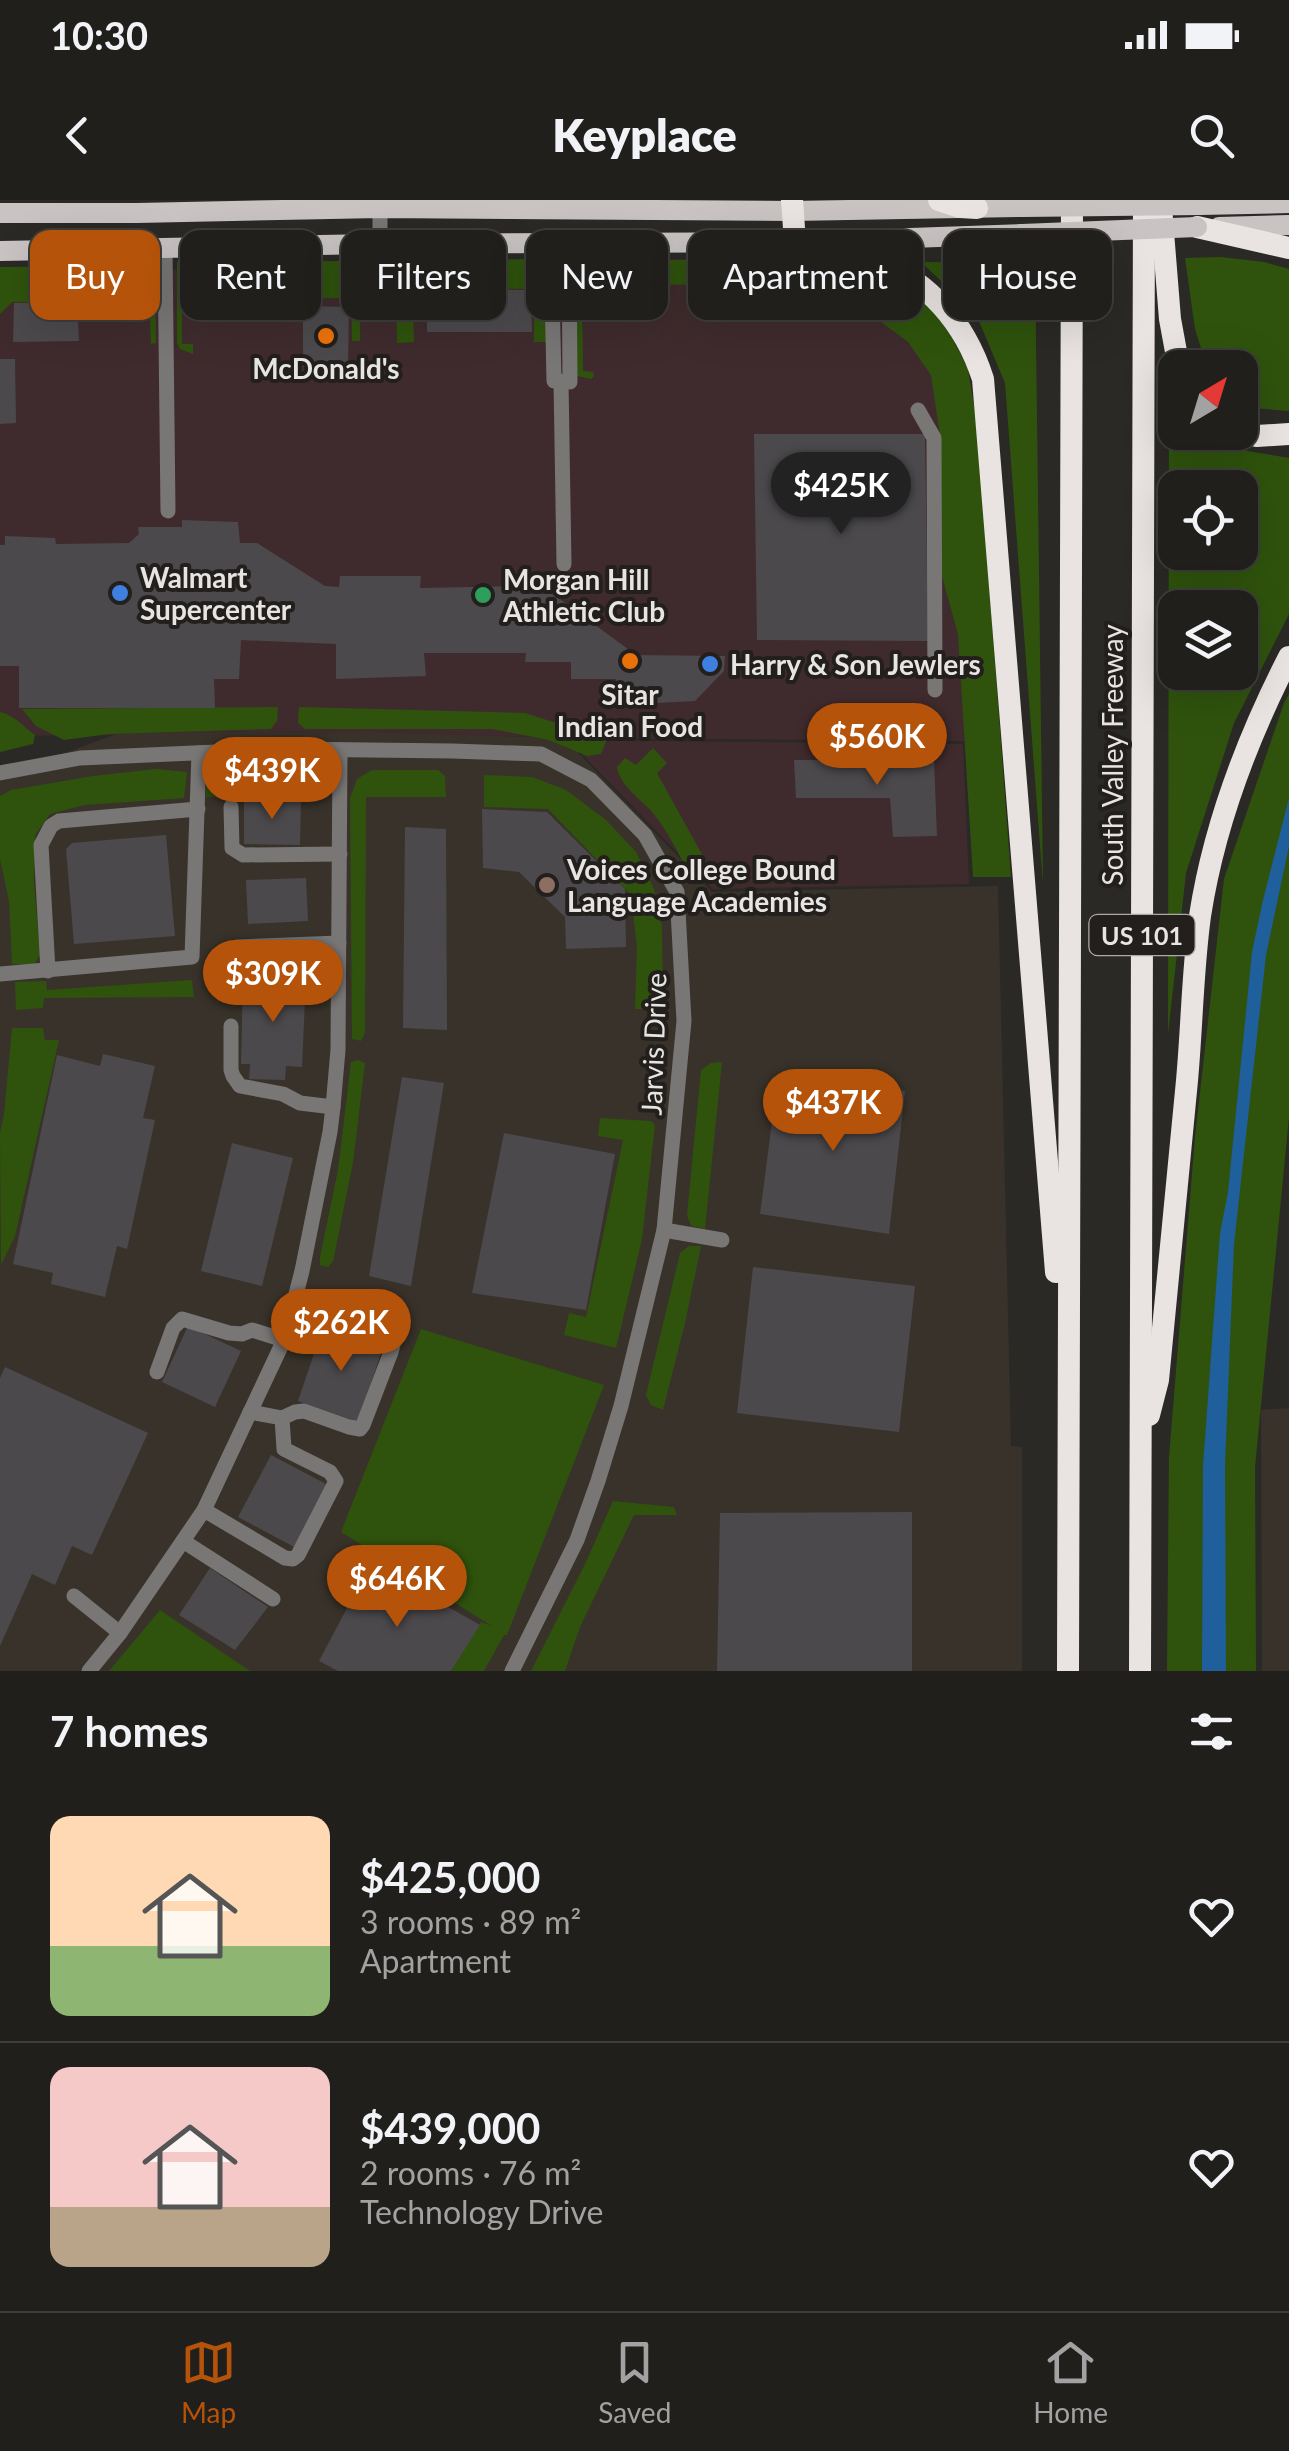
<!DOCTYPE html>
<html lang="en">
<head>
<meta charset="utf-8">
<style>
  :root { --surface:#201f1c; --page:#282725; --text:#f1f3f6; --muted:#a2a2a3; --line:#3d3d3b; --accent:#b45309 }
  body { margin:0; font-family:Lato,sans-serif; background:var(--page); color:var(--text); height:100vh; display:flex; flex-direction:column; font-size:38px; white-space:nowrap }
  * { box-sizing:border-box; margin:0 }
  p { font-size:32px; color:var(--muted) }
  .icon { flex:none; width:55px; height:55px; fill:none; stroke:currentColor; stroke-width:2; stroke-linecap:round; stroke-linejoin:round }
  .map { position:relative; height:1471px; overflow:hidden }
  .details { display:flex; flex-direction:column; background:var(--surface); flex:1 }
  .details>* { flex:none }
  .top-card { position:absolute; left:30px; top:30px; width:1230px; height:90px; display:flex; gap:20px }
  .needle { width:65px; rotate:38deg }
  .controls { position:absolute; left:1158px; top:150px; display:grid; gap:20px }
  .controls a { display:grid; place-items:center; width:100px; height:100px; border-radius:20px; background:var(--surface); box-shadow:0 10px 40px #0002,0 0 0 2px var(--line); font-size:50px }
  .price { position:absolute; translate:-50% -85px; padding:0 22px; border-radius:35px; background:var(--accent); color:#fff; font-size:32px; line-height:65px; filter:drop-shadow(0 2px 5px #0008) }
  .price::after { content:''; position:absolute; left:50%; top:60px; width:30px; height:22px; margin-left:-15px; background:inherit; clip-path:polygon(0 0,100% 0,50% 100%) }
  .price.selected { background:#222; color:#fff }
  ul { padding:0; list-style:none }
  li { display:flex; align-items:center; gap:30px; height:250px; padding:0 50px }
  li+li { border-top:2px solid var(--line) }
  li span { display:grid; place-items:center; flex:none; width:280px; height:200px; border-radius:20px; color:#555 }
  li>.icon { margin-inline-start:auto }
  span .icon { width:120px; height:120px; fill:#fffc; stroke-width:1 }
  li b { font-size:42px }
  h2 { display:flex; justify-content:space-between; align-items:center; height:120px; padding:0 50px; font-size:42px }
  .chip { padding:0 35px; border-radius:20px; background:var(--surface); box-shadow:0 10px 40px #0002,0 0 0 2px var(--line); font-size:35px; line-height:90px }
  .chip.selected { background:var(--accent); color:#fff }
  .status { display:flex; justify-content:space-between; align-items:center; height:70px; padding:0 50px; background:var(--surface); direction:ltr }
  .status svg { height:28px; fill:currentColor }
  header { display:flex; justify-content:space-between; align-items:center; height:130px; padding:0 50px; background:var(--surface); font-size:45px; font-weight:800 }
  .tab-bar { display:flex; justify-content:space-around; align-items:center; height:140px; border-top:2px solid var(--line); background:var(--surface); font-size:28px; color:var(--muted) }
  .tab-bar a { display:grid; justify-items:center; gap:5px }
  .tab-bar .selected { color:var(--accent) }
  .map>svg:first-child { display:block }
  .commercial { fill:#3f2b2d }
  .built { fill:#38322a }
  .green { fill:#2f530d; fill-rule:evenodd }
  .water { fill:#1f5f9c }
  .building { fill:#4b494c }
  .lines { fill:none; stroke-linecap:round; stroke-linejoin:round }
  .minor { stroke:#797676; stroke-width:15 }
  .major { stroke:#c9c4c3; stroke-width:20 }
  .highway { stroke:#e9e3e2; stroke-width:22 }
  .major-bridge { stroke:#c9c4c3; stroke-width:20 }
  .food-dot { fill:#e8710a; stroke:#221f1c; stroke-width:4 }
  .shop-dot { fill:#3f7fe0; stroke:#221f1c; stroke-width:4 }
  .leisure-dot { fill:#2e9e5b; stroke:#221f1c; stroke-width:4 }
  .education-dot { fill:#8d6e63; stroke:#221f1c; stroke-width:4 }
  .labels { text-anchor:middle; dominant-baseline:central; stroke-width:8; stroke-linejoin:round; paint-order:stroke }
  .shield { fill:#221f1c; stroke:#acaaa7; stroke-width:2.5 }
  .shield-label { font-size:25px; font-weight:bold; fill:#e7e5e3 }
  .poi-label { font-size:28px; font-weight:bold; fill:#e7e5e3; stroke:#221f1c; text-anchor:start }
  .street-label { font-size:28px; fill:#e7e5e3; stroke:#221f1c }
</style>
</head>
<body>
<div class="status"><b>10:30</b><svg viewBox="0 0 49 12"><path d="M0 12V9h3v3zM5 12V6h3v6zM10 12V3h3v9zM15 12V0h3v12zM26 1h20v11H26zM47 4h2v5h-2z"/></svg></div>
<header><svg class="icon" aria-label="back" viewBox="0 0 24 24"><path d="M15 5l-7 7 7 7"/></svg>Keyplace<svg class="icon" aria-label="search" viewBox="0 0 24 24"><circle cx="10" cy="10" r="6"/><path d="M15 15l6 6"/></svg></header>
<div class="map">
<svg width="1289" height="1471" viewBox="0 0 1289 1471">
  <rect width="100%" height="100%" fill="#2b2926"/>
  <g class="commercial">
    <polygon points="617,59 789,60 903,112 961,221 964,541 564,538 371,532 0,536 0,74"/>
    <polygon points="568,540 963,544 969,684 713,689"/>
  </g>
  <g class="built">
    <polygon points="371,532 564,538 712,692 998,686 1011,1246 1022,1247 1022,1471 0,1471 0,577 119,533"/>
    <polygon points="1289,1208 1289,1471 1262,1471 1261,1210"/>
  </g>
  <g class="green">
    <polygon points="1221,57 1264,62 1289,69 1289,211 1253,208 1240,200 1240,168 1207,167 1195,129 1185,58"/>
    <polygon points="822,58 864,64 904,83 943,120 968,169 977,224 1011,677 973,677 958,434 941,373 940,235 931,175 908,142 877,119 797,84 582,85 583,171 593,172 594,176 591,179 577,176 575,68 583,61"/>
    <polygon points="531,59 544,64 549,142 534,142 534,89 427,88 426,105 413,105 414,142 397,143 396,74 401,64 411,61"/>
    <polygon points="345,61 355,66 360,76 360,141 352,141 351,98 302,98 301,86 194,85 193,97 182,98 182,144 193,144 193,154 180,149 177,143 177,62"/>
    <polygon points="921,62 1035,63 1043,685 1005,183 976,114"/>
    <polygon points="135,66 149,68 155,77 156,143 151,144 149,94 93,95 83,103 12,102 0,114 0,67"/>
    <path d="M 1169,189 L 1175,197 L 1175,232 L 1207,233 L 1242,250 L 1289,258 L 1289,414 L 1234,523 L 1186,673 L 1168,834 ZM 1175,288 L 1240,288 L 1240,352 L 1175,352 ZM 1175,408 L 1240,408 L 1240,472 L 1175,472 Z"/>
    <polygon points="1289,494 1289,917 1255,1267 1256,1471 1167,1471 1169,1257 1195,937 1224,679 1284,503"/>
    <polygon points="278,507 277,521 271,529 109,534 64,540 36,526 22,509"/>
    <polygon points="299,507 525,513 590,534 599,526 607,539 601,554 587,556 549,540 492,529 305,529 298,523"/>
    <path d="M 0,512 C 16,516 22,526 35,535 L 33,544 L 0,552 Z"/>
    <path d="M 653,548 L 667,563 L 657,573 L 710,669 L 689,676 C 680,655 670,636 657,618 C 644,600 621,589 617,567 L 625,558 L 636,565 Z"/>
    <polygon points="156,569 187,572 184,598 84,605 50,614 35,635 34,682 40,755 34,765 12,764 9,701 0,659 0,596 11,590 93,576"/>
    <polygon points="206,569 301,570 313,575 322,582 324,596 206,597"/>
    <polygon points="372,570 438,570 445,576 446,597 366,597 365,833 361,841 352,839 350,598 357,579"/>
    <polygon points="484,575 532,577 566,590 606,620 636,652 654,689 662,726 663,809 635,809 637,747 631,695 548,609 484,607"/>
    <polygon points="192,780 194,797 44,798 43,808 16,810 15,782 46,781 47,790"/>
    <polygon points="12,828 43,828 45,840 59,840 15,1036 1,1065 0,933 4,914"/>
    <polygon points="358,860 365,863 353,963 333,1061 328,1067 320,1065 320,1057 338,970 351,862"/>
    <polygon points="722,862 705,1029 691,1026 687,1015 701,870 711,863"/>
    <polygon points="600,918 651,921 655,925 642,1039 616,1148 564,1135 569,1113 586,1117 623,940 598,936"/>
    <polygon points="689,1046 701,1046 685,1123 663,1210 651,1205 646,1195 680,1053"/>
    <polygon points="421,1129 604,1185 507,1435 504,1435 484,1471 451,1471 481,1422 492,1426 341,1332"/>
    <polygon points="613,1301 674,1307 677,1315 634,1315 580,1427 565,1471 531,1471 585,1364"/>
    <polygon points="160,1410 250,1471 109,1471"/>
  </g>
  <polygon class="water" points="1289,598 1289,646 1266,755 1234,1044 1225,1265 1226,1471 1202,1471 1203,1266 1220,1033 1228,992 1252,752 1263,700"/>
  <g class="building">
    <polygon points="427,89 531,90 532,132 427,132"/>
    <polygon points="14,103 77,103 79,141 13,142"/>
    <polygon points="303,106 349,107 348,166 303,167"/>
    <polygon points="0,159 15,159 16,223 0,224"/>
    <polygon points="754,234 925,234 928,441 757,440"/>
    <polygon points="182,320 238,322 240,343 257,343 325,386 339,387 340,376 421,376 420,388 526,386 526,394 553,394 636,455 725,456 724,471 695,501 618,505 616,479 571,479 571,462 525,462 526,453 424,453 426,476 336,479 336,444 241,440 239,479 214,479 215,508 19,508 19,466 0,466 0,345 5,345 5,336 55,338 56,344 129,343 139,334 138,327 182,327"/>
    <polygon points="794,560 934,560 937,636 893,637 890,598 796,598"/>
    <polygon points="244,599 301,600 300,645 244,644"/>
    <polygon points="482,609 547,612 625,689 626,747 566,749 565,717 519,672 483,668"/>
    <polygon points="405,627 446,629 447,830 403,828"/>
    <polygon points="166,635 175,736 74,744 66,649 72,643"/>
    <polygon points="306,678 308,721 248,724 246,680"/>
    <polygon points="243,776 306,778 302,867 286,866 285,880 249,879 250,864 241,864"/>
    <polygon points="103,854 155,866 143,918 155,920 127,1049 117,1046 105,1097 51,1084 53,1073 13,1064 57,855 100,866"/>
    <polygon points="778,876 905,891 889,1034 760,1014"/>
    <polygon points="402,877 444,883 411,1086 369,1076"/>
    <polygon points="504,933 615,954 586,1110 472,1093"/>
    <polygon points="232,943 293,958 262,1086 201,1071"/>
    <polygon points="753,1067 915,1086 899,1232 737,1213"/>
    <polygon points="188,1126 241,1151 215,1207 162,1182"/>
    <polygon points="323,1127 383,1147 358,1222 298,1201"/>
    <polygon points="5,1167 148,1233 92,1355 72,1346 55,1385 32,1374 0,1446 0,1178"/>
    <polygon points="271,1255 326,1284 294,1347 238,1317"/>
    <polygon points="912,1312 912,1471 717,1471 720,1313"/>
    <polygon points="371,1363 480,1425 451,1471 338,1471 319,1461"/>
    <polygon points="210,1368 268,1407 235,1450 179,1415"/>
  </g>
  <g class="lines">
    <g class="minor">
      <polyline points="551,43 554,181"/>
      <polyline points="569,43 570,182"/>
      <polyline points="380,44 380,0"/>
      <polyline points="165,48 168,311"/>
      <polyline points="561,181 564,364"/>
      <polyline points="918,210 934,238 935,490"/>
      <polyline points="0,573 80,558 286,549 453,551 541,554 591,580 645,635 677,692 684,821 664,1030 621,1206 598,1281 577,1340 512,1471"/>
      <polyline points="231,607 232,648 243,655 340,654"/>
      <polyline points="237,747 339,743"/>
      <polyline points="48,771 41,645 51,626 59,621 198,609"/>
      <polyline points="0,774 192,757 199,553"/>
      <polyline points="231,826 231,870 233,876 240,886 283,894 300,903 333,907"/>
      <polyline points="664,1030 722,1040"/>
      <polyline points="157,1172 173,1128 182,1119 229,1133 242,1134 252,1130 284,1140"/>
      <polyline points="250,1212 282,1218 295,1212 304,1211 349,1227 360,1229 363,1225 391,1152 394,1141 391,1136 293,1106"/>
      <polyline points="204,1310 285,1358 293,1359 298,1355 336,1281 330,1272 284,1249 282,1218"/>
      <polyline points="183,1341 273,1399"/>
      <polyline points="74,1396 120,1433"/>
      <polyline points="89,1471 120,1433 204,1310 284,1140 302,1071 330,932 333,907 338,850 340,550"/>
    </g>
    <g class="major">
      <polyline points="1200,5 1289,3"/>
      <polyline points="0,13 137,13 380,8 792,11 1022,7"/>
      <polyline points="1219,27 1289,25"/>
      <polyline points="0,51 373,44 795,42 1022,34"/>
    </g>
    <g class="highway">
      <path d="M 792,0 L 795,42 C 820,47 847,51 871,59 C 928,79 965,123 983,179 L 1056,1072"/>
      <polyline points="939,0 960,7 977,8"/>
      <polyline points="1161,7 1170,119 1179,168"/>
      <polyline points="1197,27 1289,48"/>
      <polyline points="1240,232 1257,236 1289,234"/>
      <path d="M 1149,1215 L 1158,1180 C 1167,1083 1177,987 1186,891 C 1192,833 1192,774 1200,716 C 1214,625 1247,539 1289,457"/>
      <polyline points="1068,1471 1072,0"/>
      <polyline points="1140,1471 1144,0"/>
    </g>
    <g class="major-bridge">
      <polyline points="1022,7 1200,5"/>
      <polyline points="1022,34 1197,27"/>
    </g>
  </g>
  <g class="food-dot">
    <circle cx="326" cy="136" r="10"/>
    <circle cx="630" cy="461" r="10"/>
  </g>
  <g class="shop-dot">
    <circle cx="120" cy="393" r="10"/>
    <circle cx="710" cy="464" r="10"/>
  </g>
  <circle class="leisure-dot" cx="483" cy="395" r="10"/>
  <circle class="education-dot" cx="547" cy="685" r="10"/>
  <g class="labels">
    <rect class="shield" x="1089.5" y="715" width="105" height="40" rx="8"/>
    <g class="shield-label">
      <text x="1142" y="735">US 101</text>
    </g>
    <g class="poi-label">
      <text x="326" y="168" text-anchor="middle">McDonald's</text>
      <text x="140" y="377">Walmart<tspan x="140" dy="32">Supercenter</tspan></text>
      <text x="503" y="379">Morgan Hill<tspan x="503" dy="32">Athletic Club</tspan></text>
      <text x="730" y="464">Harry &amp; Son Jewlers</text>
      <text x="630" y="494" text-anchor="middle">Sitar<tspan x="630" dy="32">Indian Food</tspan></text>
      <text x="567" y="669">Voices College Bound<tspan x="567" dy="32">Language Academies</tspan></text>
    </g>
    <g class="street-label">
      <text transform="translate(1112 555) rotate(-90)">South Valley Freeway</text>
      <text transform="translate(653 844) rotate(-88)">Jarvis Drive</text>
    </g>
  </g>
</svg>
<div class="controls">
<a><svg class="needle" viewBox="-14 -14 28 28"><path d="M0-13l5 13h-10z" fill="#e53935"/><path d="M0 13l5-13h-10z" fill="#a2a2a3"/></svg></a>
<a><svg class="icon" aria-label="locate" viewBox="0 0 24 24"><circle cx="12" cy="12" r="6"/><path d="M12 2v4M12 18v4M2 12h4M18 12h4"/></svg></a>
<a><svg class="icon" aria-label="layers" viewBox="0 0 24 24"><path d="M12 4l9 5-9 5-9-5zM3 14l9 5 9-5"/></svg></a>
</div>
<b class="price selected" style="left:841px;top:337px">$425K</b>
<b class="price" style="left:877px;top:588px">$560K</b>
<b class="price" style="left:272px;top:622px">$439K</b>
<b class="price" style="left:273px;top:825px">$309K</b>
<b class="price" style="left:833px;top:954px">$437K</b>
<b class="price" style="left:341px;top:1174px">$262K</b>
<b class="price" style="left:397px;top:1430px">$646K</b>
<div class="top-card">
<a class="chip selected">Buy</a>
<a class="chip">Rent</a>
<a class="chip">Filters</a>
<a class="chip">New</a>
<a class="chip">Apartment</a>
<a class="chip">House</a>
</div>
</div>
<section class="details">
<h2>7 homes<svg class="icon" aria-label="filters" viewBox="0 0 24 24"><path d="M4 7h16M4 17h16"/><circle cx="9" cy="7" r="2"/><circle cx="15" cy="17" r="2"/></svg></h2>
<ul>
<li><span style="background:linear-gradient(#ffd9b3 65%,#8fb573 0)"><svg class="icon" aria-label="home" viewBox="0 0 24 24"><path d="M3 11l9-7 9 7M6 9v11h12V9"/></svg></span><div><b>$425,000</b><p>3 rooms · 89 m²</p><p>Apartment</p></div><svg class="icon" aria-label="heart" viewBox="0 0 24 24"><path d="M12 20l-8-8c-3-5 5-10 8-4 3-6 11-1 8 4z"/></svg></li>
<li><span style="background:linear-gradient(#f6c9c9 70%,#b9a48a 0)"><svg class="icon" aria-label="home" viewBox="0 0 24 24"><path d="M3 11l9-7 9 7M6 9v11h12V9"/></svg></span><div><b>$439,000</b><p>2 rooms · 76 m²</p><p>Technology Drive</p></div><svg class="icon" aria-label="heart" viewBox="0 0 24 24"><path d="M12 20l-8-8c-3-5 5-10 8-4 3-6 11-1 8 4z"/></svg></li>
</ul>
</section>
<nav class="tab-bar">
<a class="selected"><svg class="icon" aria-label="map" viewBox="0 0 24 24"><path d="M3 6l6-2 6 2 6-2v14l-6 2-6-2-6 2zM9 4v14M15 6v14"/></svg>Map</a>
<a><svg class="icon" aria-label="saved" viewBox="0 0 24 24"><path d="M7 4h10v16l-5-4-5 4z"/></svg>Saved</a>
<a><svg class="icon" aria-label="home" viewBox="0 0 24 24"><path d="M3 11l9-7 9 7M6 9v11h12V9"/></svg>Home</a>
</nav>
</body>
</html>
